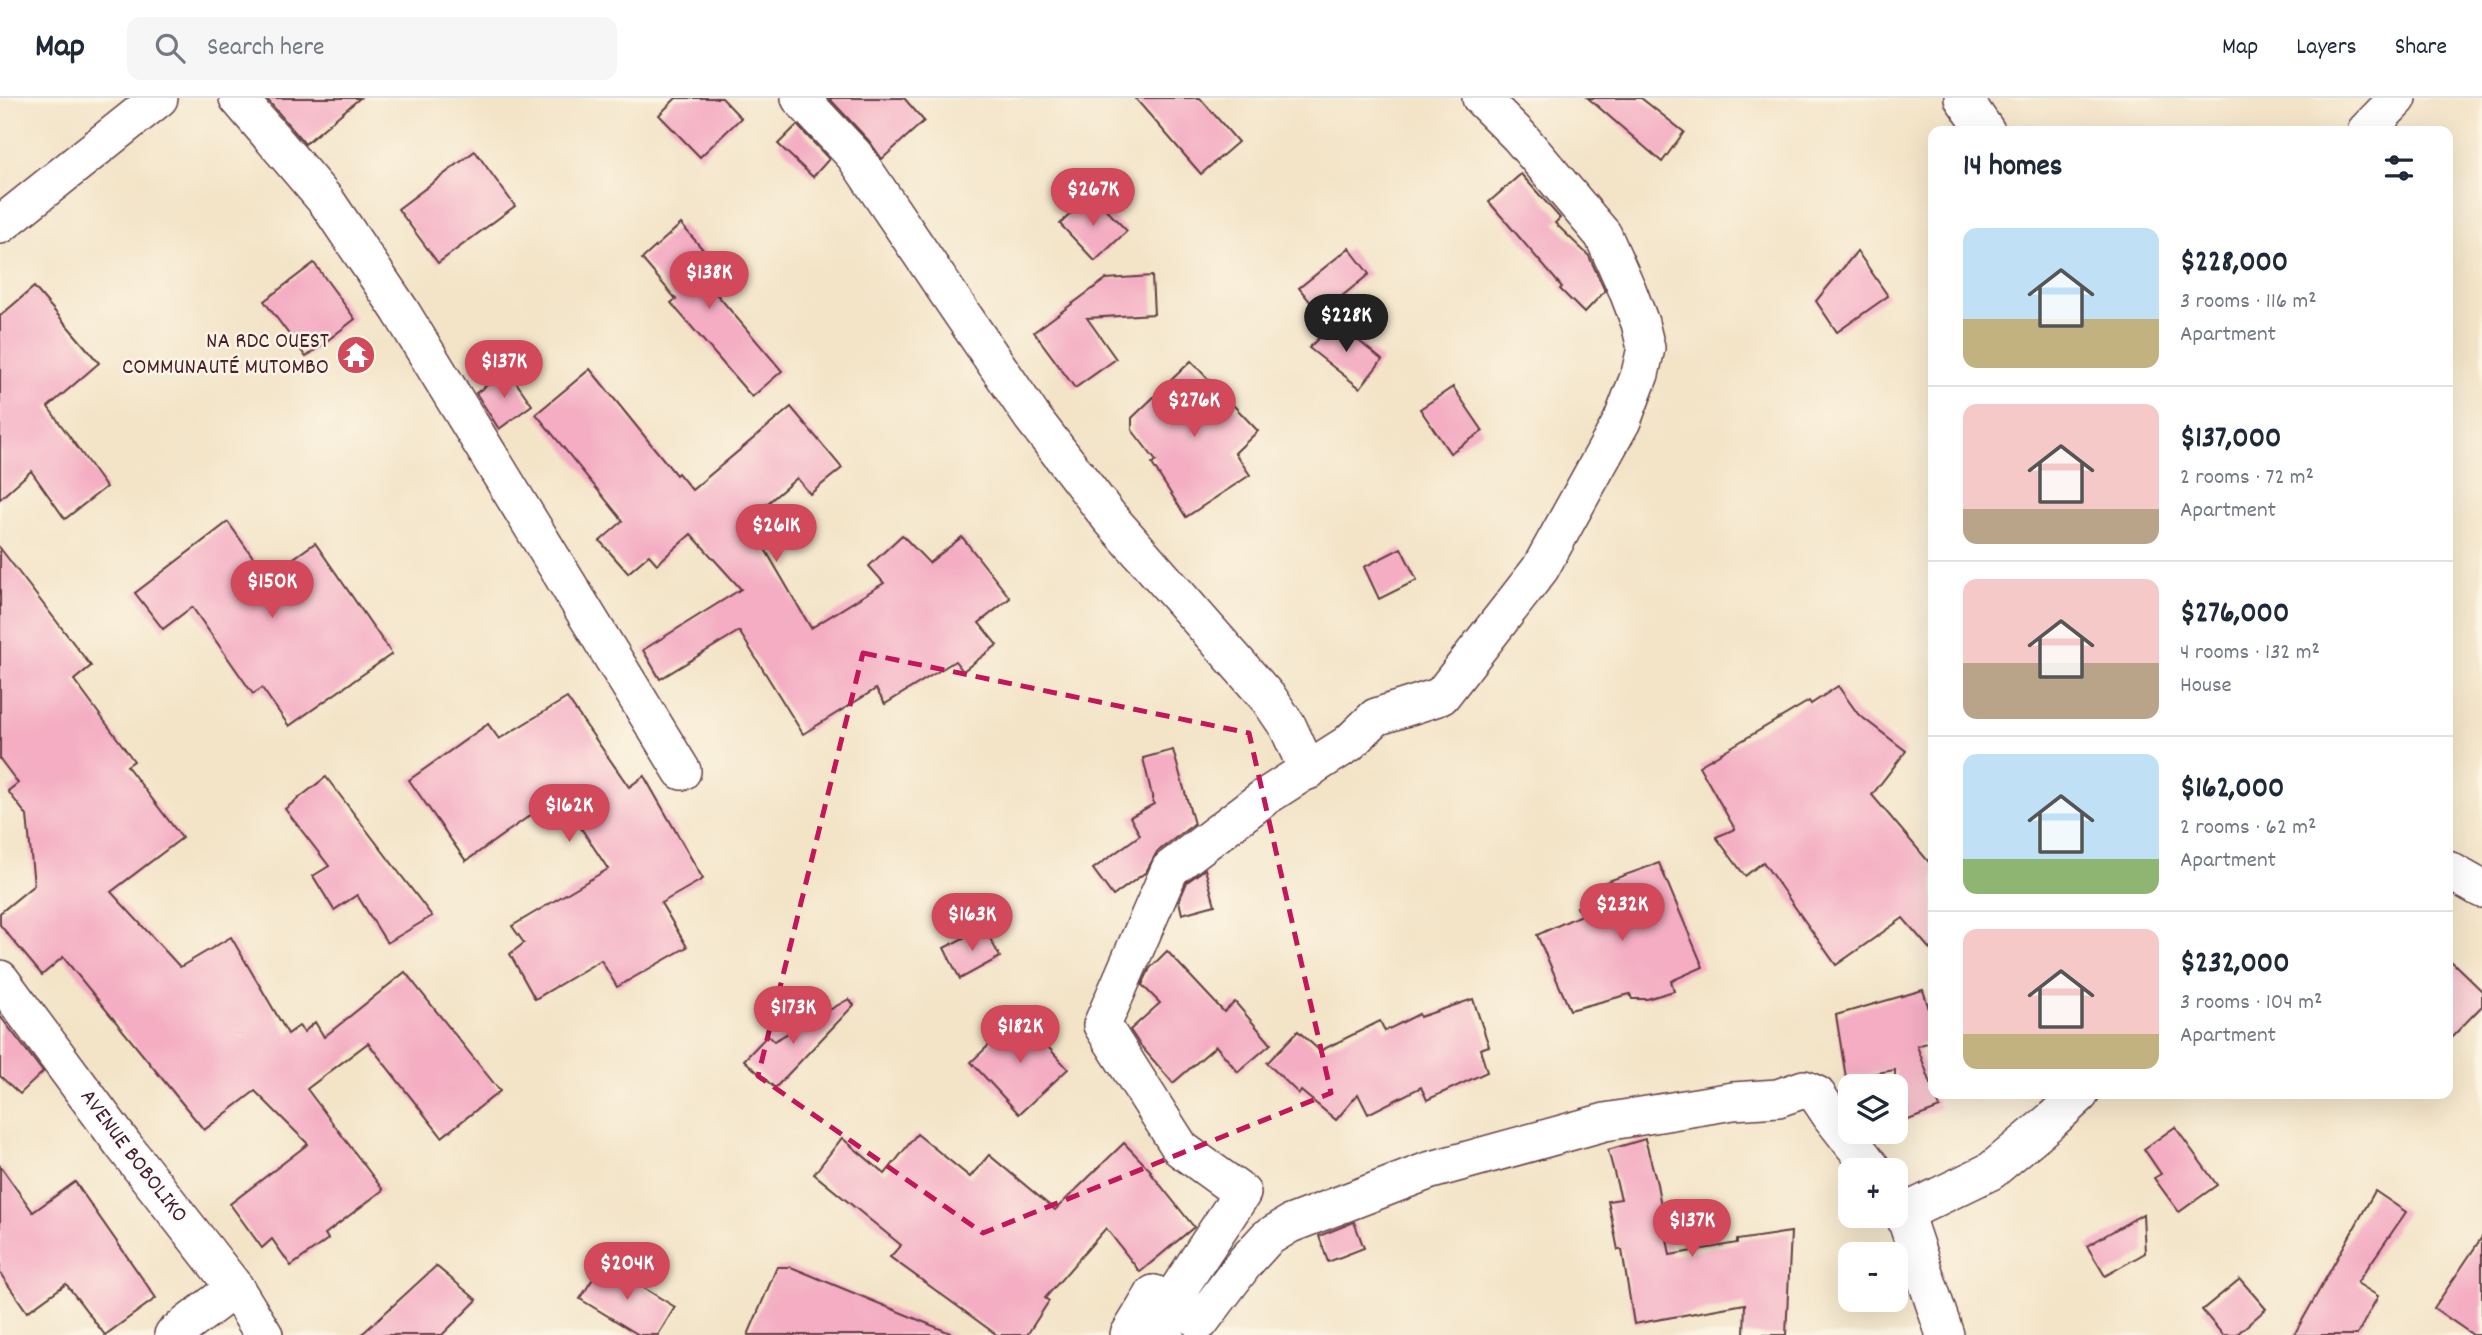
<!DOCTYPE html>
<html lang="en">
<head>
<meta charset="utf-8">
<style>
  :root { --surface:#fff; --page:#f6f6f7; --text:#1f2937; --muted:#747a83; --line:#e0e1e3; --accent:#d1495b }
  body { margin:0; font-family:Dekko,sans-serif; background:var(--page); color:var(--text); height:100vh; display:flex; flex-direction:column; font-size:26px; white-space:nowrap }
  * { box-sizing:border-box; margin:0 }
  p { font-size:23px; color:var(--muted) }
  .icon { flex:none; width:38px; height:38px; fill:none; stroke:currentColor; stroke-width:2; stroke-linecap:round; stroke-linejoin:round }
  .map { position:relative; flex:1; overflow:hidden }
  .sheet { position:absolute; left:1928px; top:28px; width:525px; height:973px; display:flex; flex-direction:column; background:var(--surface); border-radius:14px; box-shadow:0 7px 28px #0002 }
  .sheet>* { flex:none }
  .controls { position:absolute; left:1838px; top:976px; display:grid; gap:14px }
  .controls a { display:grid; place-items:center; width:70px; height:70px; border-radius:14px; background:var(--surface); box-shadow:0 7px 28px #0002; font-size:35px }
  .price { position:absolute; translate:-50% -60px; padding:0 16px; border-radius:24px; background:var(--accent); color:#fff; font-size:23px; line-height:46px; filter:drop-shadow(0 2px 4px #0008) }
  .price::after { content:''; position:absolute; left:50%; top:42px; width:21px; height:16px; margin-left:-10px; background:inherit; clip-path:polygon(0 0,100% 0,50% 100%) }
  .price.selected { background:#222; color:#fff }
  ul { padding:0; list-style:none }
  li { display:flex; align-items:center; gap:21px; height:175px; padding:0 35px }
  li+li { border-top:2px solid var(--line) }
  li span { display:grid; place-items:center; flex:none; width:196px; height:140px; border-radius:14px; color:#555 }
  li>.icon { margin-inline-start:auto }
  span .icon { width:84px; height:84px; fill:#fffc; stroke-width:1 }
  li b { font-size:30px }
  h2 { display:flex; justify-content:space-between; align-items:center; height:84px; padding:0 35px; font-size:30px }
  header { display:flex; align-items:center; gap:42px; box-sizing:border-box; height:98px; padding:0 35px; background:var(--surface); border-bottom:2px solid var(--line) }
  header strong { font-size:33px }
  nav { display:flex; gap:38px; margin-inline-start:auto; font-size:24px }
  .search { width:490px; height:63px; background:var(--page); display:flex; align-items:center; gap:18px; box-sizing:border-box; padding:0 24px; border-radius:14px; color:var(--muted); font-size:26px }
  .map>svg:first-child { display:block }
  .building { fill:#f4adc3 }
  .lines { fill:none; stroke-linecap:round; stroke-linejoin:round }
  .minor-casing { stroke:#633d43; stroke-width:40 }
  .minor { stroke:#fff; stroke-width:37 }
  .marked { fill:none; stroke:#c2185b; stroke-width:5; stroke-dasharray:14 9; stroke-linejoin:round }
  .labels { text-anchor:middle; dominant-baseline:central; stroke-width:5; stroke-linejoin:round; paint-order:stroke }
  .poi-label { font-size:23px; fill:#4a1f2b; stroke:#fcf5e5; text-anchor:end }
  .street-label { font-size:23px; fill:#4a1f2b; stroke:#fcf5e5 }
</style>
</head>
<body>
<header>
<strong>Map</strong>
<div class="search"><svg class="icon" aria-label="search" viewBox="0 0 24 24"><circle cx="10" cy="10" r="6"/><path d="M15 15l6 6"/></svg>Search here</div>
<nav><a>Map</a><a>Layers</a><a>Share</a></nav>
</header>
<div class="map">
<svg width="2482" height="1237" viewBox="0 0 2482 1237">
  <rect width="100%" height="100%" fill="#fcf5e5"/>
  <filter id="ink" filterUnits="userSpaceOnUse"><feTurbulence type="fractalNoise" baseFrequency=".0143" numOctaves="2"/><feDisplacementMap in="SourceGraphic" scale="14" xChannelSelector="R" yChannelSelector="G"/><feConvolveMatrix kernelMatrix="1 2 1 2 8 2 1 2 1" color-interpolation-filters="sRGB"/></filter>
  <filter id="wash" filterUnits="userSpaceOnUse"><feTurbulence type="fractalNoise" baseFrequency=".00686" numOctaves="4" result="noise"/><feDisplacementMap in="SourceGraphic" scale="28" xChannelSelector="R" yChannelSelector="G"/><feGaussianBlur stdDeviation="1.57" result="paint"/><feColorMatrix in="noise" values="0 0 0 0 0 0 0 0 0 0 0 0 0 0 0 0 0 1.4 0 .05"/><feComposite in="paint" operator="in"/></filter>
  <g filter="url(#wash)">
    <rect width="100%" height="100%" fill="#f3e4c8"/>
    <g id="blocks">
      <g class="building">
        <polygon points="266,0 360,0 305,46"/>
        <polygon points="676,0 722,0 741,20 700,59 659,17"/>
        <polygon points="829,0 904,0 924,23 882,61 869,43"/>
        <polygon points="1135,0 1200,0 1238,44 1201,76"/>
        <polygon points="1588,0 1641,0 1684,34 1662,64"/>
        <polygon points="797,27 829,61 813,79 778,46"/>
        <polygon points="475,53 515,108 438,165 398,111"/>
        <polygon points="1521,76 1560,120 1555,125 1589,158 1605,193 1584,215 1560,191 1562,189 1489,104"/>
        <polygon points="1091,96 1127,133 1095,163 1060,126"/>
        <polygon points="681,126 711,161 697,173 782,273 752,299 671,205 676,201 642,161"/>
        <polygon points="1349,150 1369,176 1320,216 1299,190"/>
        <polygon points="1857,153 1888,198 1837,234 1816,203"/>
        <polygon points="314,165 355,221 306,259 264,203"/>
        <polygon points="1152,178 1154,216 1087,220 1116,261 1075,290 1034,234 1106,181"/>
        <polygon points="34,189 99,265 48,309 106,389 65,421 31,373 0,401 0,218"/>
        <polygon points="1335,223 1382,262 1360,290 1309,250"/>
        <polygon points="1191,263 1258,333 1235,355 1250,377 1186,419 1152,366 1156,363 1132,332 1132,320"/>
        <polygon points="590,271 676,377 678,375 692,392 791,309 842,370 810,396 797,380 748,422 811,530 884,485 869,468 902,437 929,465 962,439 1010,500 979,525 997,547 963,573 955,563 885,606 876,591 803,636 739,533 660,581 643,552 741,491 691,436 657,466 649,457 628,475 600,443 623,423 536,316"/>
        <polygon points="508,273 532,307 499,331 476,295"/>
        <polygon points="1453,289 1483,333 1450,355 1420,311"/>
        <polygon points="228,424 267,479 315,445 392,556 289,628 262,590 253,596 192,509 163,531 135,495"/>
        <polygon points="0,450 91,568 74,582 134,663 127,668 182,740 111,794 180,869 231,839 288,936 299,928 304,934 315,924 324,939 405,874 500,993 442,1039 368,945 307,991 383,1092 325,1136 328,1141 291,1168 272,1141 262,1150 230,1106 308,1046 255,993 204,1032 63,859 42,877 0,827 0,815 34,787 27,718 8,693 18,685 0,661"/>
        <polygon points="1401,450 1417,482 1379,501 1364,469"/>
        <polygon points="1838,588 1858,616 1906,653 1872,697 1934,770 1934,856 1903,820 1836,867 1763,764 1745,778 1716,739 1735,731 1699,668 1809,603 1811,606"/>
        <polygon points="567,600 629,689 644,678 703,781 661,805 687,849 617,889 601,862 535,901 510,856 524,845 512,828 608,771 559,697 466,763 409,682 488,626 499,641"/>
        <polygon points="1173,652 1194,726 1157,754 1146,774 1113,798 1093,771 1140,737 1130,719 1154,706 1143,660"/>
        <polygon points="326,679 432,818 387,845 357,797 334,812 313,778 329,768 285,711"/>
        <polygon points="1659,765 1703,869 1671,883 1674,893 1647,901 1632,901 1630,896 1570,912 1537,837 1581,817 1577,809 1599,802 1594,788"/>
        <polygon points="1205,771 1215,807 1182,816 1179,803 1187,784"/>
        <polygon points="984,829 1000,859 960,881 944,850"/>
        <polygon points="1167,853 1224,914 1235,904 1271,946 1238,974 1216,948 1173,985 1140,947 1130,932 1160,905 1142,887 1150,870"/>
        <polygon points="2448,860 2482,893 2482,908 2448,943"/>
        <polygon points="1923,892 1934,927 1934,943 1917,948 1940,1010 1895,1027 1895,972 1846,980 1836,917"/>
        <polygon points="849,901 854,907 775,990 744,962 768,937 774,943"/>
        <polygon points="1473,901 1489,948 1480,951 1487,974 1427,1002 1421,989 1368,1016 1358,996 1336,1022 1301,993 1299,996 1267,965 1298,933 1320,953 1380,923 1385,933 1419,916 1420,919"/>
        <polygon points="0,918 43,974 20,996 0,978"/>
        <polygon points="1020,918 1068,971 1019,1016 971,964"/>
        <polygon points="2175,1029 2217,1087 2179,1114 2154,1080 2161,1076 2144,1051"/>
        <polygon points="917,1036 970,1079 989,1057 1055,1112 1124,1045 1151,1073 1150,1074 1194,1129 1140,1174 1106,1130 1045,1200 1049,1203 1027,1237 997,1237 890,1159 901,1147 814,1076 842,1040 885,1076"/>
        <polygon points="1645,1041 1657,1086 1670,1157 1737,1145 1737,1142 1791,1134 1786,1237 1744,1237 1745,1206 1634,1226 1622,1152 1618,1152 1608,1103 1621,1101 1608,1052"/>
        <polygon points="0,1068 33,1114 75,1084 156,1200 105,1237 66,1186 27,1214 0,1175"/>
        <polygon points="2375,1093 2406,1114 2357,1185 2378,1198 2357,1237 2294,1237"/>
        <polygon points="2143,1116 2145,1155 2105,1178 2087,1148"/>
        <polygon points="1354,1124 1364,1150 1328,1164 1319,1138"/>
        <polygon points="2482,1139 2482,1237 2473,1237 2434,1210"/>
        <polygon points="603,1165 675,1209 658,1237 639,1237 580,1201"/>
        <polygon points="436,1168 477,1202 442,1237 361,1237"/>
        <polygon points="777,1169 791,1169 955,1237 748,1237"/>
        <polygon points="2240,1181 2266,1211 2236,1237 2223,1237 2202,1212"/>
      </g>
    </g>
  </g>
  <g filter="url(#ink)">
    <use href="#blocks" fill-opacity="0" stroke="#633d43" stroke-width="2"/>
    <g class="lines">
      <g class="minor-casing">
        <g id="minor">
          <polyline points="238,0 327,104 400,212 682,673"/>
          <polyline points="800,0 854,57 1032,319 1109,419 1269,601 1288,629 1308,673"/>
          <polyline points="1481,0 1519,38 1603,137 1627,191 1640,225 1646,250 1640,276 1622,323 1540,471 1441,598 1376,619 1348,646 1265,699 1170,771 1102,927 1181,1051 1242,1095 1174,1198 1200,1224 1246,1163 1267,1140 1290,1126 1428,1073 1605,1024 1733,1003 1778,1000 1804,991 1817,997 1831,1018 1874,1073"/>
          <polyline points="1963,0 1986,33"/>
          <polyline points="2366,33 2398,0"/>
          <polyline points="0,127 159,0"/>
          <polyline points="2448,772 2482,791"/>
          <path id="s1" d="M 0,881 L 124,1048 L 235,1190 L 264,1237"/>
          <polyline points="1895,1103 1904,1115 1945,1237"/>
          <polyline points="1904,1115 1991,1073 2052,1022 2080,996"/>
          <polyline points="1154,1196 1165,1237"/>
          <polyline points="173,1237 235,1190"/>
          <polyline points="1129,1237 1154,1196"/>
        </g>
      </g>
      <use href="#minor" class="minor"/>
    </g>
  </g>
  <path class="marked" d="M 863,555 L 1249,635 L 1331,995 L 983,1135 L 758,978 Z"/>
  <defs>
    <g id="temple-disc" transform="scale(2.0125)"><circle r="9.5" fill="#d1495b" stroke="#fcf5e5"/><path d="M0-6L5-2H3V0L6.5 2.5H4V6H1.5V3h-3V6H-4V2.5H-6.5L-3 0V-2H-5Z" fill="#fff"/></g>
  </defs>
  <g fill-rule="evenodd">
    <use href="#temple-disc" x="356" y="257"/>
  </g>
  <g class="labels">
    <g class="poi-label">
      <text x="329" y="244">NA RDC OUEST<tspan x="329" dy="26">COMMUNAUTÉ MUTOMBO</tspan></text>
    </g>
    <g class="street-label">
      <text stroke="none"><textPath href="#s1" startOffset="222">AVENUE BOBOLIKO</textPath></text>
    </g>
  </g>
</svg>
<div class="controls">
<a><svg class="icon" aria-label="layers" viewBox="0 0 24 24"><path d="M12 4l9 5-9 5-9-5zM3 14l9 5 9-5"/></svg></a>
<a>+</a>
<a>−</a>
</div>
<b class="price" style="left:1093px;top:130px">$267K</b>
<b class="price" style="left:709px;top:213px">$138K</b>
<b class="price selected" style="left:1346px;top:256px">$228K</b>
<b class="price" style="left:504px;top:302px">$137K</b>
<b class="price" style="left:1194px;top:341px">$276K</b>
<b class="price" style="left:776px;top:466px">$261K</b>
<b class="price" style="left:272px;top:522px">$150K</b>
<b class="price" style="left:569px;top:746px">$162K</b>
<b class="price" style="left:1622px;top:845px">$232K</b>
<b class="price" style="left:972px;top:855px">$163K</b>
<b class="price" style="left:793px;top:948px">$173K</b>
<b class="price" style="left:1020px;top:967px">$182K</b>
<b class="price" style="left:1692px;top:1161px">$137K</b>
<b class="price" style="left:627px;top:1204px">$204K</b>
<section class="sheet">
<h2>14 homes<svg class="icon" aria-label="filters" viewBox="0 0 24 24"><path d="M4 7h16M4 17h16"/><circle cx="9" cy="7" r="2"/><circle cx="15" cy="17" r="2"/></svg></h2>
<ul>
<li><span style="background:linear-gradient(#bfe0f5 65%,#c2b280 0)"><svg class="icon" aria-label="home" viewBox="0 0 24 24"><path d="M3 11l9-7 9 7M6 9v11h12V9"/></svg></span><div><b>$228,000</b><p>3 rooms · 116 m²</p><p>Apartment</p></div></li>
<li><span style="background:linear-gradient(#f6c9c9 75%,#b9a48a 0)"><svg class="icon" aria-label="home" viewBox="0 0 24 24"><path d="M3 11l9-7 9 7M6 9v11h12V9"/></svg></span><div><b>$137,000</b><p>2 rooms · 72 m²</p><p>Apartment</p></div></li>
<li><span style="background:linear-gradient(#f6c9c9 60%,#b9a48a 0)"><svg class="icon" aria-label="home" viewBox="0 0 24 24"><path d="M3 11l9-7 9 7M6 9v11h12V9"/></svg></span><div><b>$276,000</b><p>4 rooms · 132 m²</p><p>House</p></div></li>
<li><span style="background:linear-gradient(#bfe0f5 75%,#8fb573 0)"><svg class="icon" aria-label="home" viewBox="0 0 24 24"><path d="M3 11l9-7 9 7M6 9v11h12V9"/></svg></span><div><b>$162,000</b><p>2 rooms · 62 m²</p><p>Apartment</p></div></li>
<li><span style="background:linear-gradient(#f6c9c9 75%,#c2b280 0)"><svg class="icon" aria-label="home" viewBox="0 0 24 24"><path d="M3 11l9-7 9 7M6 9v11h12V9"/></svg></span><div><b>$232,000</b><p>3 rooms · 104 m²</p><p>Apartment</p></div></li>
</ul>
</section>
</div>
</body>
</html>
